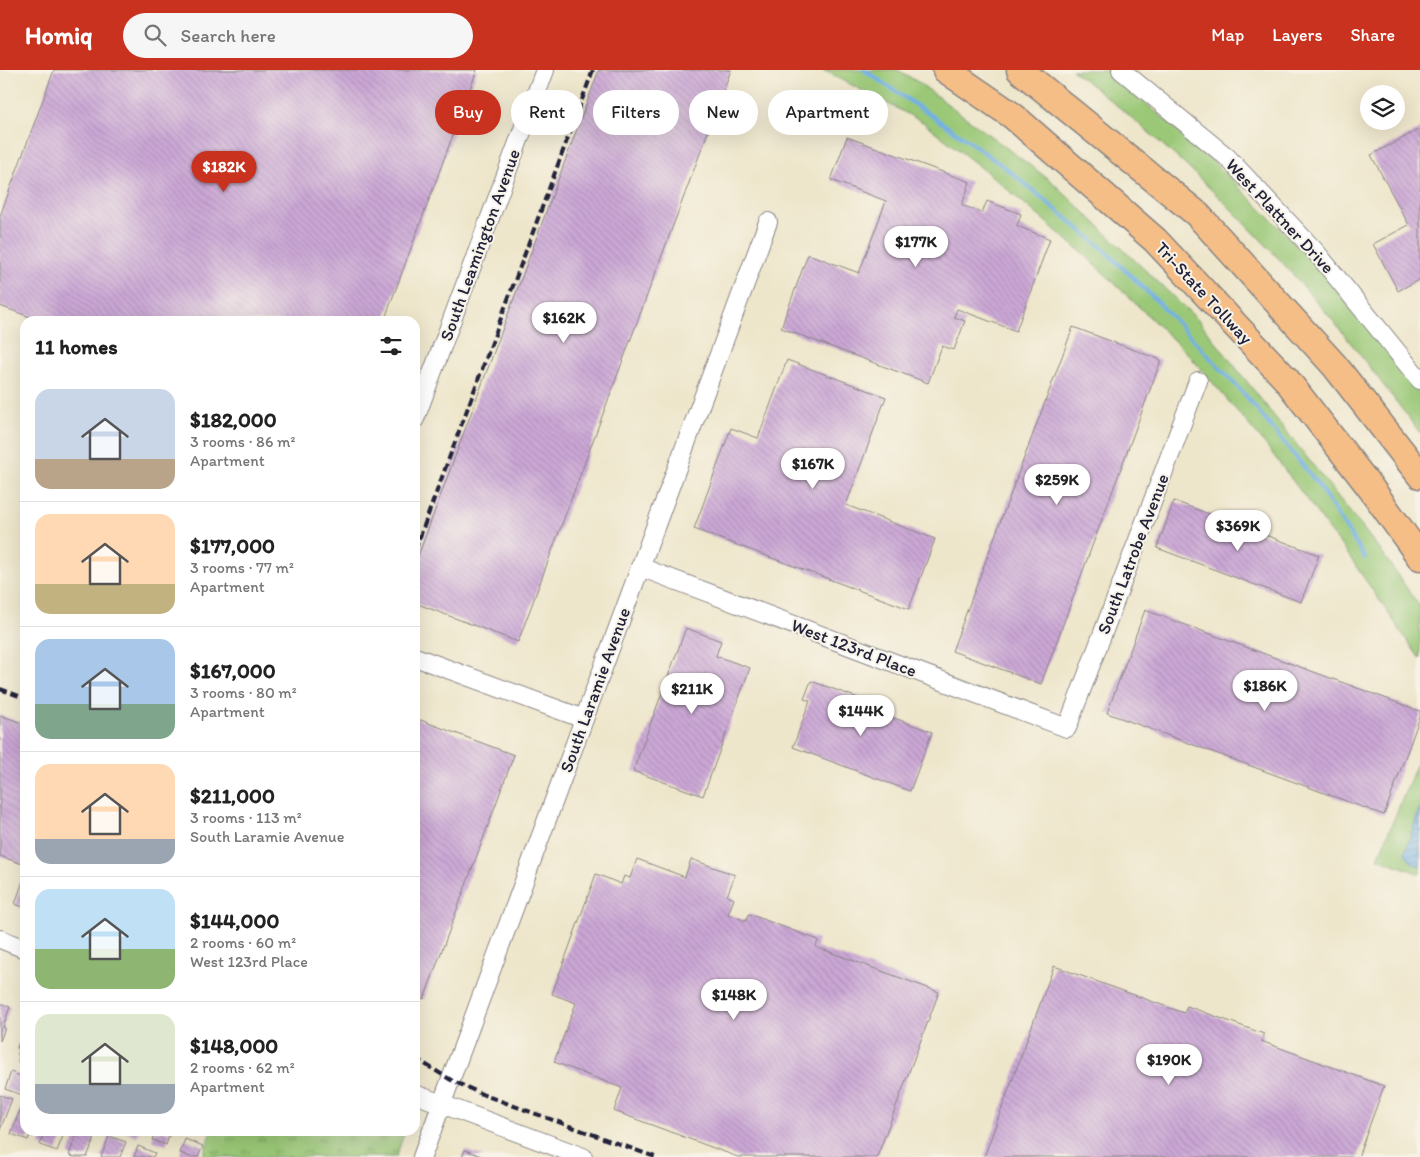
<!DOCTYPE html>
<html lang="en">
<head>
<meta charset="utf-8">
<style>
  :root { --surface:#fff; --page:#f6f6f6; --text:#222; --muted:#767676; --line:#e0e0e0; --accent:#c8321e }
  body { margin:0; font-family:Itim,sans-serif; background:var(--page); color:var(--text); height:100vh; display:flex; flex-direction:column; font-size:19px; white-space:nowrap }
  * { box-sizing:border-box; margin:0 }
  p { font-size:16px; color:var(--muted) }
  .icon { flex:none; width:28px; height:28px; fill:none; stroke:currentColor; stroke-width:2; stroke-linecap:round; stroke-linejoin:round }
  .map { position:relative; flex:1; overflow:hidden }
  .drawer { position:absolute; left:20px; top:246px; width:400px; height:820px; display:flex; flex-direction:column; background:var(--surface); border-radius:15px; box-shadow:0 5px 20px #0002 }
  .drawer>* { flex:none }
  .top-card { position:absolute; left:435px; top:20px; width:475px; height:45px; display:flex; gap:10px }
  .tools { position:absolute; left:1360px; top:15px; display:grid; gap:10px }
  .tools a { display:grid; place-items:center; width:45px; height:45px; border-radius:50%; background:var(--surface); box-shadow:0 5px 20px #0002; font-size:25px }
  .price { position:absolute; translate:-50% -42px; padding:0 11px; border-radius:18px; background:#fff; color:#222; font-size:16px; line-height:32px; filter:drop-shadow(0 1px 2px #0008) }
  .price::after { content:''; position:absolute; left:50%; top:30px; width:15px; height:11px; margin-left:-8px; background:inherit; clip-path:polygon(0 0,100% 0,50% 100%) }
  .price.active { background:var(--accent); color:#fff }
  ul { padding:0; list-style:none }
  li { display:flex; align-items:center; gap:15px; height:125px; padding:0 15px }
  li+li { border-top:1px solid var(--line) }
  li span { display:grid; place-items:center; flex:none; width:140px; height:100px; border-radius:15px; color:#555 }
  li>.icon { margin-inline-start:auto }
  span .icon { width:60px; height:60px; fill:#fffc; stroke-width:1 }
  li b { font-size:21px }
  h2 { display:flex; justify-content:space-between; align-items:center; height:60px; padding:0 15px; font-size:21px }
  .chip { padding:0 18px; border-radius:22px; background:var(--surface); box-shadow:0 5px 20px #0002; font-size:18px; line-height:45px }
  .chip.active { background:var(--accent); color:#fff }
  header { display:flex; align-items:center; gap:30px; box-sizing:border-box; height:70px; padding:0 25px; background:var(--accent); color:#fff }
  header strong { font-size:24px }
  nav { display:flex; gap:28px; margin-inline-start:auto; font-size:18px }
  .search { width:350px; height:45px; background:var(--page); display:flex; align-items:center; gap:12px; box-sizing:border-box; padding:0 18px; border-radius:28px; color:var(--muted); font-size:19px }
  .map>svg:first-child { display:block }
  .grass { fill:#9ac876; stroke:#5e7558 }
  .park { fill:url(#park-tufts); stroke:#5e7558 }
  .water { fill:url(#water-rules); stroke:#4a6990 }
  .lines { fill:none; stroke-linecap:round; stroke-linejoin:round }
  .stream { stroke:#72b0e5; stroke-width:4 }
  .building { fill:url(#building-back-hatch) }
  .minor-casing { stroke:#888483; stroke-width:20 }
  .highway-casing { stroke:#888483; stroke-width:29 }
  .minor { stroke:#fff; stroke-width:18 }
  .highway { stroke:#f6be87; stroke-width:26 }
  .rail { stroke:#22223b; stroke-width:4; stroke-dasharray:8 4; stroke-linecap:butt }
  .labels { text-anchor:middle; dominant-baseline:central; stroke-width:4; stroke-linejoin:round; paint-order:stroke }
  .street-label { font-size:18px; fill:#22223b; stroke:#f7f3e8 }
</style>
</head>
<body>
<header>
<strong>Homiq</strong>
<div class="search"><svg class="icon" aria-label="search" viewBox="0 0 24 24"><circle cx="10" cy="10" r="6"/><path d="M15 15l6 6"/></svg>Search here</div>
<nav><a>Map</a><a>Layers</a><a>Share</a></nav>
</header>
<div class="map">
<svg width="1420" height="1087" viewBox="0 0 1420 1087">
  <defs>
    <pattern id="park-tufts" width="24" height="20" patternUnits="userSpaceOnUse" patternTransform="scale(1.25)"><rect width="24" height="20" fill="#9ac876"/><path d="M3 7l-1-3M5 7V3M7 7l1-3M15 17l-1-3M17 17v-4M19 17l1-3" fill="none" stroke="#7da262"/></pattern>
    <pattern id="water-rules" width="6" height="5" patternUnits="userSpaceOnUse" patternTransform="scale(1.25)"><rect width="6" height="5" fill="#72b0e5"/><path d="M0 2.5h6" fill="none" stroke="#5d8fbb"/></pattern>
    <pattern id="building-back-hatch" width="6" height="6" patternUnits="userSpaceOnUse" patternTransform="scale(1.25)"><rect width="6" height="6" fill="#cba7d5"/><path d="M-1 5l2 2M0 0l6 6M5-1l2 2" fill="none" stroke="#ae8fb8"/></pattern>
  </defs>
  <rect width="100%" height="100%" fill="#f7f3e8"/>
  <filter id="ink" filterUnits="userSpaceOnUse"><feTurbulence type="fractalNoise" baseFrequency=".02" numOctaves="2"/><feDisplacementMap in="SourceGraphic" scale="10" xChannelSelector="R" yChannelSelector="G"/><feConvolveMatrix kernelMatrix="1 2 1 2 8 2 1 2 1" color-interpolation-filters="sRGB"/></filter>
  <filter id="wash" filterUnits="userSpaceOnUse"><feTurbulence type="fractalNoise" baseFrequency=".0096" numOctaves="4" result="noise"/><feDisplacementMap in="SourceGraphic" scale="20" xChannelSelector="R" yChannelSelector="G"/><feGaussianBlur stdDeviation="1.12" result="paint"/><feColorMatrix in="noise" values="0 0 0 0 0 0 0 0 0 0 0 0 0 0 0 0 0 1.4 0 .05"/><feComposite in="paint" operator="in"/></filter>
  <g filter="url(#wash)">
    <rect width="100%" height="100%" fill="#eee6cb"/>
    <g class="grass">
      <polygon points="823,0 898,0 918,12 1051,111 1199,251 1380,480 1420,537 1420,589 1349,486 1266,375 1189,285 1086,186 993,107 923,52"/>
      <path d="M 1072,0 L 1107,0 L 1212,90 L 1273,151 L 1337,219 L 1400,297 L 1420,326 L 1420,363 C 1392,326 1363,288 1334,252 C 1257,159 1168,73 1072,0 Z"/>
      <polygon points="1420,686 1420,804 1378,788"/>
    </g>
    <polygon class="park" points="211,1061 405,1061 396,1087 203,1087"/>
    <polygon class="water" points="1420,736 1420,796 1413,794 1405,783"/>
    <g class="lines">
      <polyline class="stream" points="864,0 966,69 1012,103 1102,178 1158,232 1246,326 1317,413 1365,488"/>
    </g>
    <g id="blocks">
      <g class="building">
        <polygon points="54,0 477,0 384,251 41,251 0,236 0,146"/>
        <polygon points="599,0 731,0 518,572 415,533 415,494"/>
        <polygon points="1420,59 1420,209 1398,221 1373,174 1409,155 1371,85"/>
        <polygon points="847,67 970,112 962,135 982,143 987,131 1021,144 1017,156 1050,169 1016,261 957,239 954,247 965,251 954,280 942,276 928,313 781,258 808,184 859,203 886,131 831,110"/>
        <polygon points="1073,257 1161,290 1041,614 952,581"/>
        <polygon points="787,290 886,327 846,435 935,469 909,539 694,459 731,358 758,368"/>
        <polygon points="1174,431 1319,485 1301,532 1157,478"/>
        <polygon points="1145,540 1420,641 1420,647 1384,745 1107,643"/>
        <polygon points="686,558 721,571 716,586 750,598 703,726 633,701"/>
        <polygon points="811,611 864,630 862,636 932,662 910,721 793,677 810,631 804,629"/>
        <polygon points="0,645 25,654 25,795 0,786"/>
        <polygon points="415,648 514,685 424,929 415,926"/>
        <polygon points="637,789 685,807 691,789 735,805 727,826 734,829 728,844 746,851 749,844 818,870 816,877 939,922 877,1087 738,1087 614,1041 622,1018 554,992 576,933 552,924 596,804 621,814 624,806 630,808"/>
        <polygon points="25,805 25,838 15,834"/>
        <polygon points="1054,896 1184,943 1187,936 1264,964 1261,971 1384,1016 1358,1087 984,1087"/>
        <polygon points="0,933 10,937 3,957 5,958 0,971"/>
        <polygon points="22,965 25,966 25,994 18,992 20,986 18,985 20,979 17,978"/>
        <polygon points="11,1002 25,1008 25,1018 22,1025 5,1019"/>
        <polygon points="0,1025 12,1029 0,1060"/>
        <polygon points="22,1034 25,1035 25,1061 31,1061 28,1070 11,1064"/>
        <polygon points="45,1061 65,1061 57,1081 40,1075"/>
        <polygon points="78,1061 97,1062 87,1087 74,1087 69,1085"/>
        <polygon points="124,1061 139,1061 137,1066"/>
        <polygon points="155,1061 165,1061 170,1063 166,1075 152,1070"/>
        <polygon points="109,1066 126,1072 120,1087 101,1087"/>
        <polygon points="185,1069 203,1076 198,1087 190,1087 180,1083"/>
        <polygon points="138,1076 155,1083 153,1087 134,1087"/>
        <polygon points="465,1080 484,1087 462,1087"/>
      </g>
    </g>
  </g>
  <g filter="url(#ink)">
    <use href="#blocks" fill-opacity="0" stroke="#888483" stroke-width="1"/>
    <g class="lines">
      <g class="minor-casing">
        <g id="minor">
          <polyline points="1121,0 1227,87 1316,182 1420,310"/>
          <polyline points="415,349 545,0"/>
          <polyline points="640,497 1067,658 1198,311"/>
          <polyline points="415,587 584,649"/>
          <polyline points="0,869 25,879"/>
          <polyline points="415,1024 583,1087"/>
          <polyline points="422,1087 768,152"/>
        </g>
      </g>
      <g class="highway-casing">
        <g id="highway">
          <polyline points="946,0 1013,46 1155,170 1286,309 1370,417 1420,487"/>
          <polyline points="1020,0 1197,144 1335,296 1420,405"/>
        </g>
      </g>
      <use href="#minor" class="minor"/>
      <use href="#highway" class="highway"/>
      <g class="rail">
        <polyline points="415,480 593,0"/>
        <polyline points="0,619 25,628"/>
        <polyline points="415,988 451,1010 484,1025 655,1087"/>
      </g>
    </g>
  </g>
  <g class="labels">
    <g class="street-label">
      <text transform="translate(1280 146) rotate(47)">West Plattner Drive</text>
      <text transform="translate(480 175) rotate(-70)">South Leamington Avenue</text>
      <text transform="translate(1204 223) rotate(47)">Tri-State Tollway</text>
      <text transform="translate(1133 484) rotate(-69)">South Latrobe Avenue</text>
      <text transform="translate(854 578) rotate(21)">West 123rd Place</text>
      <text transform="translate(595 620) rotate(-70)">South Laramie Avenue</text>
    </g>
  </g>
</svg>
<div class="tools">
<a><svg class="icon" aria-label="layers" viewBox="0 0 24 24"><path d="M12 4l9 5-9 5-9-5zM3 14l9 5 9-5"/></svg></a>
</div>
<b class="price active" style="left:224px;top:123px">$182K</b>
<b class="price" style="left:916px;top:198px">$177K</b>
<b class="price" style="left:564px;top:274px">$162K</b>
<b class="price" style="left:813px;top:420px">$167K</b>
<b class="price" style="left:1057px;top:436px">$259K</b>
<b class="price" style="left:1238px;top:482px">$369K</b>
<b class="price" style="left:1265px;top:642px">$186K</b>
<b class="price" style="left:692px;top:645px">$211K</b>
<b class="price" style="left:861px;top:667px">$144K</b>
<b class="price" style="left:734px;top:951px">$148K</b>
<b class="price" style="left:1169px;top:1016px">$190K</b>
<div class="top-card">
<a class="chip active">Buy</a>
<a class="chip">Rent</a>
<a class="chip">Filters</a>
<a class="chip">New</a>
<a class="chip">Apartment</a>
</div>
<section class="drawer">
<h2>11 homes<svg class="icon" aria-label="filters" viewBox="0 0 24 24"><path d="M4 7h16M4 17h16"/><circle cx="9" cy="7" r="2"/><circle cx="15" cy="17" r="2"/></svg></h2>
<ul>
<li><span style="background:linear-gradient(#c9d6e8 70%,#b9a48a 0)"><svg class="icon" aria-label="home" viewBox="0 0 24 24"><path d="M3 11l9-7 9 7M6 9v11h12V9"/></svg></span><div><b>$182,000</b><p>3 rooms · 86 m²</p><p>Apartment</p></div></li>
<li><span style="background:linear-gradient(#ffd9b3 70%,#c2b280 0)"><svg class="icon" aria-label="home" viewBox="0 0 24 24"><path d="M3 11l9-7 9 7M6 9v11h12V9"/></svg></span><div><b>$177,000</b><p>3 rooms · 77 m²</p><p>Apartment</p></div></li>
<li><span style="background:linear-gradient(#a9c7e8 65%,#7fa58c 0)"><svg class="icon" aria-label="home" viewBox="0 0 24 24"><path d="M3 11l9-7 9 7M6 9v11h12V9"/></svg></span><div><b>$167,000</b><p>3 rooms · 80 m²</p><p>Apartment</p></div></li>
<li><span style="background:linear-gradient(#ffd9b3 75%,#9aa5b1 0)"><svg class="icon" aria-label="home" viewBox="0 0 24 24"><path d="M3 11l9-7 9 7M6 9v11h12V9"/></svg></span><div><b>$211,000</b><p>3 rooms · 113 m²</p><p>South Laramie Avenue</p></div></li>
<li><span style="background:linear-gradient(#bfe0f5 60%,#8fb573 0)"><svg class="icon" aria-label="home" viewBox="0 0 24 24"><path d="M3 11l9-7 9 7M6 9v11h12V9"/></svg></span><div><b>$144,000</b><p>2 rooms · 60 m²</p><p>West 123rd Place</p></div></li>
<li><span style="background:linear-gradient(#dfe7d0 70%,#9aa5b1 0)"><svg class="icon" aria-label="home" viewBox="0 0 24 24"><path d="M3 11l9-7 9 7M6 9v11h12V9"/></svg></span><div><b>$148,000</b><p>2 rooms · 62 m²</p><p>Apartment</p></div></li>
</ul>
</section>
</div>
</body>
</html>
